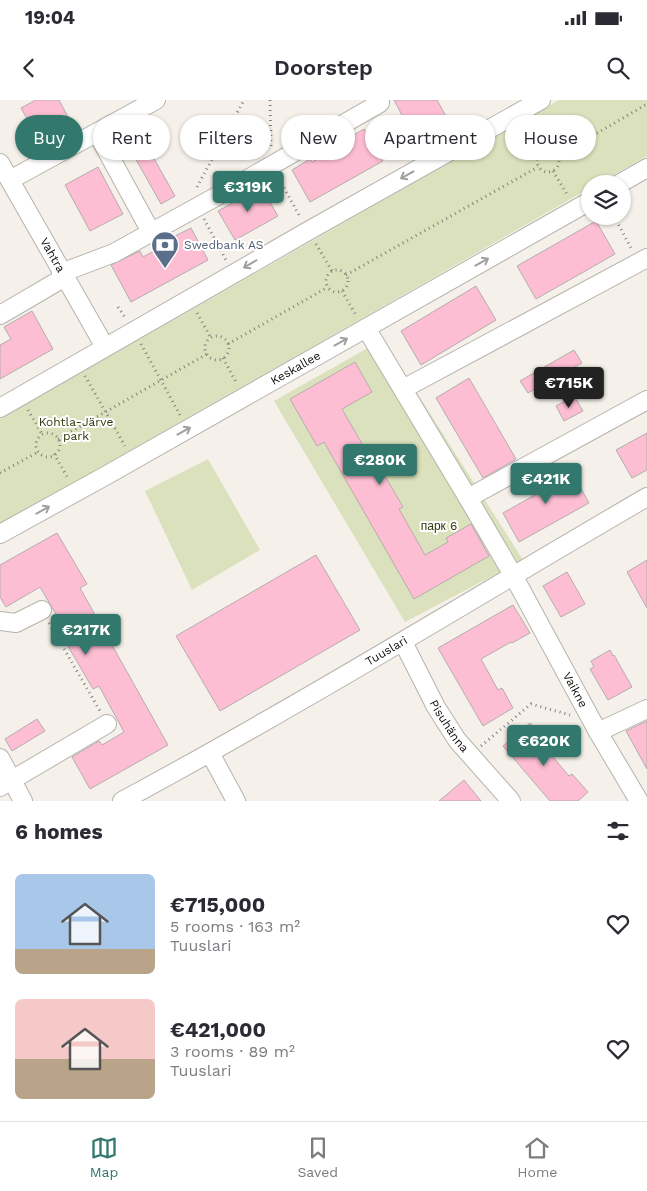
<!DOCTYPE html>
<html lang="en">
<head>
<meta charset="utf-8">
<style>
  :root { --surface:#fff; --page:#f2f2f3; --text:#2b2b33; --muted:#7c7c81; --line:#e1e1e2; --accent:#32786d }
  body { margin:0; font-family:"Work Sans",sans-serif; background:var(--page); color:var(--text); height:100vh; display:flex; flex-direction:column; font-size:19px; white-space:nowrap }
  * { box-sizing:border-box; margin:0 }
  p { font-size:16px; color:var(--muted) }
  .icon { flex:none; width:28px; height:28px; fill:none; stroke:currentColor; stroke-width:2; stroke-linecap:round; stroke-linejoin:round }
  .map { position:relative; height:701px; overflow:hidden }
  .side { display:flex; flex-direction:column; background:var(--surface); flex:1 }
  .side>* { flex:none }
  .guide { position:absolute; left:15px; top:15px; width:618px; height:45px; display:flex; gap:10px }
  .tools { position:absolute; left:581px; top:75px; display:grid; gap:10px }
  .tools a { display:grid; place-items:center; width:50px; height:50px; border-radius:50%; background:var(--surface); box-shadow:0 1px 4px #0004; font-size:25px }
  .price { position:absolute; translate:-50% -42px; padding:0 11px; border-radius:5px; background:var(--accent); color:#fff; font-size:16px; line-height:32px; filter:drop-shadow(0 1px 2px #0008) }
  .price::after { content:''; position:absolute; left:50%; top:30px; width:15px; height:11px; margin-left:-8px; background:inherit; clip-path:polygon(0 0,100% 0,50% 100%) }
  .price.on { background:#222; color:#fff }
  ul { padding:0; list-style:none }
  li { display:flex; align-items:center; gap:15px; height:125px; padding:0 15px }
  li span { display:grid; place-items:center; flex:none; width:140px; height:100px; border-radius:8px; color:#555 }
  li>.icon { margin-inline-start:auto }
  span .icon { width:60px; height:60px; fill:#fffc; stroke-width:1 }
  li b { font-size:21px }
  h2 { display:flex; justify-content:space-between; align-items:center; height:60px; padding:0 15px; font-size:21px }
  .chip { padding:0 18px; border-radius:22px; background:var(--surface); box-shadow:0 1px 4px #0004; font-size:18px; line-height:45px }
  .chip.on { background:var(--accent); color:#fff }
  .status { display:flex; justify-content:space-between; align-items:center; height:35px; padding:0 25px; background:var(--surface); direction:ltr }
  .status svg { height:14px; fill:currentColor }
  header { display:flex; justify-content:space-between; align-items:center; height:65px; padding:0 15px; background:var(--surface); font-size:22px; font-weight:600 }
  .tab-bar { display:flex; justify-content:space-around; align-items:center; height:70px; border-top:1px solid var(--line); background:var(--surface); font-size:14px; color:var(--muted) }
  .tab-bar a { display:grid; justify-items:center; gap:2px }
  .tab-bar .on { color:var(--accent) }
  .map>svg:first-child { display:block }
  .green { fill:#dbe1bc }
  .building { fill:#fdbdd2; stroke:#b5acaf }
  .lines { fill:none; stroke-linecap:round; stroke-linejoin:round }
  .minor-casing { stroke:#b6b3ac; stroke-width:20 }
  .path { stroke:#84827d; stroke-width:3; stroke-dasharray:1 4; stroke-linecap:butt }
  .minor { stroke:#fff; stroke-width:18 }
  .oneway { stroke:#9f9f9e }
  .labels { text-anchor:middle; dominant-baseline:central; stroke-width:4; stroke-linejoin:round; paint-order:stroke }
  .service-label { font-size:12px; fill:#4e5e75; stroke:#fff; text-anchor:start }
  .street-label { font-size:12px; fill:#0f0e0c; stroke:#fff }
  .park-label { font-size:12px; fill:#323709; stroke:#fff }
</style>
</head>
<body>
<div class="status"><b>19:04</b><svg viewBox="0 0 49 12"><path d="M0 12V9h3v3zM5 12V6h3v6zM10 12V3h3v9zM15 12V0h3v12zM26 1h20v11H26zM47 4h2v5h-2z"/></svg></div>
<header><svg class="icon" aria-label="back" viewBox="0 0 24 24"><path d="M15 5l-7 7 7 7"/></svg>Doorstep<svg class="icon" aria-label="search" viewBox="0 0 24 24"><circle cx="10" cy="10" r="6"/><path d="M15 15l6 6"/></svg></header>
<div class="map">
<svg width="647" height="701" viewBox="0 0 647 701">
  <rect width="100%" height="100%" fill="#f5f1ea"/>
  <g class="green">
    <polygon points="559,0 647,0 647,56 598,84 590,84 590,88 0,425 0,319"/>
    <polygon points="384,241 523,460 405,522 274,301 366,249"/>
    <polygon points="208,359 260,450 192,490 145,391"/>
  </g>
  <g class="building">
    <polygon points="36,0 59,0 76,32 44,49 21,8"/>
    <polygon points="394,0 437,0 448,20 435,27 433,23 412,34"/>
    <polygon points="364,29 383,61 310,102 292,70 310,59 312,62 347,43 345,40"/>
    <polygon points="138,30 175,96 161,104 124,38"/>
    <polygon points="98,67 123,114 90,131 65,85"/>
    <polygon points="261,87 278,116 235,140 218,111"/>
    <polygon points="596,121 615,154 536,199 517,166"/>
    <polygon points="191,128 208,160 131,202 111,165 140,151 143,157 172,141 171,138"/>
    <polygon points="476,186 496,220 421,265 401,231"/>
    <polygon points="32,211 53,249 0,279 0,245 11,239 4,227"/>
    <polygon points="574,250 582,263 528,293 520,281"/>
    <polygon points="355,262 372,292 342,309 369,356 372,354 403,407 399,409 425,455 448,442 446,438 471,424 489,456 414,499 324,342 317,346 290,299"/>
    <polygon points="469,278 516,359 483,378 436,298"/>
    <polygon points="574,296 583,311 564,321 556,306"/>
    <polygon points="647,333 647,370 632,378 616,350"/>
    <polygon points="552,364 562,380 573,374 589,403 519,442 503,413 549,387 540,371"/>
    <polygon points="57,433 87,484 80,488 168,645 90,689 72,657 99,641 102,645 124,632 99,586 93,589 62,536 67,533 40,487 6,507 0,497 0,465"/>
    <polygon points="316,455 360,530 220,611 176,536"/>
    <polygon points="647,460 647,508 627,472"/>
    <polygon points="567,472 585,504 561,517 543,486"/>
    <polygon points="513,505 530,533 512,543 511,542 481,559 498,590 502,588 513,608 483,626 438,548"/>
    <polygon points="610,550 613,556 614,555 632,587 608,600 590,569 594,567 591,561"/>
    <polygon points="37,619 45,631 12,651 5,639"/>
    <polygon points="647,621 647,669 626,631"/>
    <polygon points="530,623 546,641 542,644 569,676 572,674 588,692 578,701 550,701 503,646"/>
    <polygon points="464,680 481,701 439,701"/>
  </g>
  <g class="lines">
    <g class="minor-casing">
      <g id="minor">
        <polyline points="97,33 151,132"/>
        <path id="s1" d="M 0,63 L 105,247"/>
        <polyline points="10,80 156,0"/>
        <polyline points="619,84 647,68"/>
        <polyline points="61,173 114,153 239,84 380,3 378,0"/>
        <polyline points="0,215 65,177"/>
        <path id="s2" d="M 366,228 L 468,398 L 513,475 L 598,632 L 639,701"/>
        <polyline points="403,289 647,158"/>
        <polyline points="0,308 308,131 541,0"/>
        <polyline points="468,398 647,300"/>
        <path id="s3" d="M 0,434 L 107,375 L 590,101"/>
        <polyline points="0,521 16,523 42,510"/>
        <path id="s4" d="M 403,542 L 436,607 L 457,640 L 511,701"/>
        <polyline points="598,632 647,609"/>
        <polyline points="210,653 236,701"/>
        <polyline points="0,658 23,701"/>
        <polyline points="0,687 107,624"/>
        <path id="s5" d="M 122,701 C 300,605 472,499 647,397"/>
      </g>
    </g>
    <g class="path">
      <polyline points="270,0 271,47"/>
      <polyline points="389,17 411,57"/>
      <polyline points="528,24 542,51"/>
      <circle cx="548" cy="61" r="11"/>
      <polyline points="558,56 647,4"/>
      <polyline points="553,71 568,96"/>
      <polyline points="279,79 300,117"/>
      <polyline points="197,87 244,0"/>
      <polyline points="614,116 632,150"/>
      <polyline points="204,119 226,160"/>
      <polyline points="316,144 332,171"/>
      <circle cx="337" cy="181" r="11"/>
      <polyline points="346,175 538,67"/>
      <polyline points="342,191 357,217"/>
      <polyline points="118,207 126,219"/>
      <polyline points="197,213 211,238"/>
      <circle cx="217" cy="248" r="12"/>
      <polyline points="141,244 180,315"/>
      <polyline points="228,244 328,187"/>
      <polyline points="223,258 237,284"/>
      <polyline points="85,276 125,346"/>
      <polyline points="28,310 42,334"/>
      <circle cx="48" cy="345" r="12"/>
      <polyline points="58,339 207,254"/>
      <polyline points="54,354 69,380"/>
      <polyline points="0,373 38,352"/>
      <polyline points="49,523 100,611"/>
      <polyline points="481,646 531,604 570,615"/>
    </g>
    <use href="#minor" class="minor"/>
  </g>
  <defs><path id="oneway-shaft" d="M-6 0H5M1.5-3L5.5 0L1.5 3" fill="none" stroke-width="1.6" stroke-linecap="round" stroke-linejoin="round" transform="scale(1.25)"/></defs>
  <g class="oneway">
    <use href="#oneway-shaft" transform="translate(407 75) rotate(151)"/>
    <use href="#oneway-shaft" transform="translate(482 162) rotate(-29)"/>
    <use href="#oneway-shaft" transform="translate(250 164) rotate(150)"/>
    <use href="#oneway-shaft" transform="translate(341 242) rotate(-29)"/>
    <use href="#oneway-shaft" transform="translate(184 331) rotate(-29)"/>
    <use href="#oneway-shaft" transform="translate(43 410) rotate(-29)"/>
  </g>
  <defs>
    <g id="bank-pin" transform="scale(1.4375)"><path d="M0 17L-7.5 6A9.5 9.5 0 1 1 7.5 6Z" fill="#5c6f8a" stroke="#fff"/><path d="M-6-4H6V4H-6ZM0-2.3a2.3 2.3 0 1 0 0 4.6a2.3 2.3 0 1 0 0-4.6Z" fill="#fff"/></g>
  </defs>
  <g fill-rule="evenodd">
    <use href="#bank-pin" x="165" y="145"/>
  </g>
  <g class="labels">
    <g class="service-label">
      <text x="184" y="145">Swedbank AS</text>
    </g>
    <g class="street-label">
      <text stroke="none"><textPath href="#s1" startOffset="106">Vahtra</textPath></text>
      <text stroke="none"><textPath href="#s3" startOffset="339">Keskallee</textPath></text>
      <text stroke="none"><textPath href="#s5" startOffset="304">Tuuslari</textPath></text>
      <text stroke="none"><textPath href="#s2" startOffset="418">Vaikne</textPath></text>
      <text stroke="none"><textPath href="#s4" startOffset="96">Pisuhänna</textPath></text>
    </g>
    <g class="park-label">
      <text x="76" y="322">Kohtla-Järve<tspan x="76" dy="14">park</tspan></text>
      <text x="439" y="426">парк 6</text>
    </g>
  </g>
</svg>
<div class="tools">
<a><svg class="icon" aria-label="layers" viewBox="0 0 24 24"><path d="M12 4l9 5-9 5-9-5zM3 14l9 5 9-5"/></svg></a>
</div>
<b class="price" style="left:248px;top:113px">€319K</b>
<b class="price on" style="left:569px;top:309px">€715K</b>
<b class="price" style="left:380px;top:386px">€280K</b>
<b class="price" style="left:546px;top:405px">€421K</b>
<b class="price" style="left:86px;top:556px">€217K</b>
<b class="price" style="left:544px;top:667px">€620K</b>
<div class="guide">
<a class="chip on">Buy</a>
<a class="chip">Rent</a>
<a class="chip">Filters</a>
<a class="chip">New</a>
<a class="chip">Apartment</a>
<a class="chip">House</a>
</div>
</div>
<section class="side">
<h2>6 homes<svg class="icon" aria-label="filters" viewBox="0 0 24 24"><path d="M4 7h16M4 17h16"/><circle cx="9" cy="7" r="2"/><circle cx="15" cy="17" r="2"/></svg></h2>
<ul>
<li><span style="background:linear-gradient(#a9c7e8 75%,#b9a48a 0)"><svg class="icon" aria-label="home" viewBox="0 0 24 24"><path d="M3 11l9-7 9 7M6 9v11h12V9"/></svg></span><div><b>€715,000</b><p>5 rooms · 163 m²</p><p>Tuuslari</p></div><svg class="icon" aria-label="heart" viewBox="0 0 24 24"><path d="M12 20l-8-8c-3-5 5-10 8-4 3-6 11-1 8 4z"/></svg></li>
<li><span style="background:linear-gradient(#f6c9c9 60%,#b9a48a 0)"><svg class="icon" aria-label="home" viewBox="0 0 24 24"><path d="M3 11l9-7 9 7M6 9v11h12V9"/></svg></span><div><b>€421,000</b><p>3 rooms · 89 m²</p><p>Tuuslari</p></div><svg class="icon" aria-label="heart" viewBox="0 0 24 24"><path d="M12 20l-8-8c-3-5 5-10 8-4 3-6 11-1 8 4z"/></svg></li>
</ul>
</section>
<nav class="tab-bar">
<a class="on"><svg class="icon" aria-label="map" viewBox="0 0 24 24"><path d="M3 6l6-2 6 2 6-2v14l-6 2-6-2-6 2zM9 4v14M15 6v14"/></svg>Map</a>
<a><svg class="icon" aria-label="saved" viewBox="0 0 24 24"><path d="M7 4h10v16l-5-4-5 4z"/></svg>Saved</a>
<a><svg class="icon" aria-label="home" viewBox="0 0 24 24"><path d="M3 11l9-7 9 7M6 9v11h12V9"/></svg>Home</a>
</nav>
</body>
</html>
